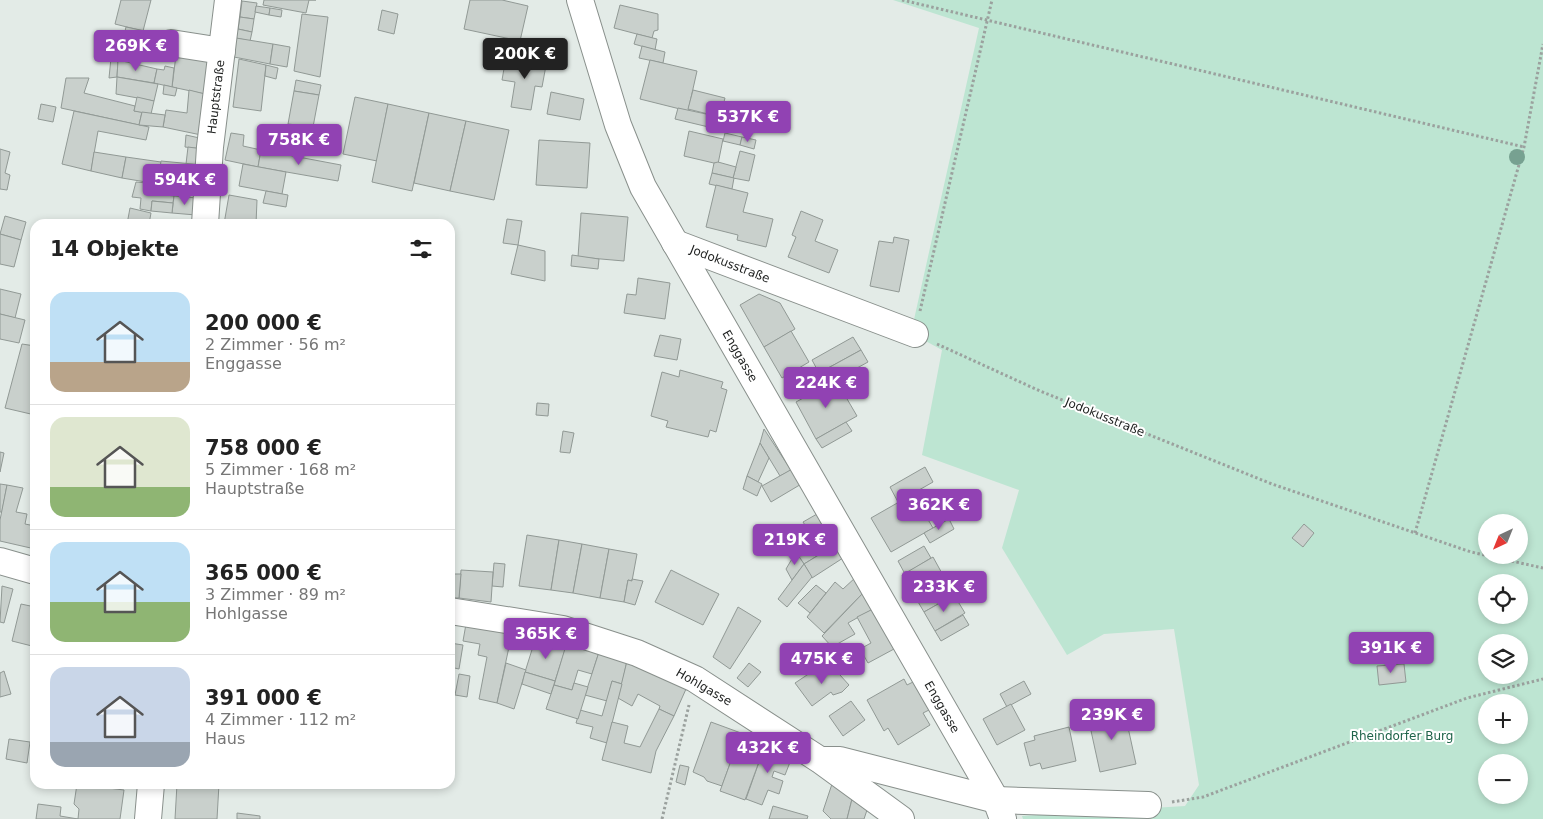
<!DOCTYPE html>
<html lang="de">
<head>
<meta charset="utf-8">
<style>
  :root { --surface:#fff; --page:#f6f6f6; --text:#222; --muted:#767676; --line:#e0e0e0; --accent:#9142b3 }
  body { margin:0; font-family:"DejaVu Sans",sans-serif; background:var(--page); color:var(--text); height:100vh; display:flex; flex-direction:column; font-size:19px; white-space:nowrap }
  * { box-sizing:border-box; margin:0 }
  p { font-size:16px; color:var(--muted) }
  .icon { flex:none; width:28px; height:28px; fill:none; stroke:currentColor; stroke-width:2; stroke-linecap:round; stroke-linejoin:round }
  .map { position:relative; flex:1; overflow:hidden }
  .side { position:absolute; left:30px; top:219px; width:425px; height:570px; display:flex; flex-direction:column; background:var(--surface); border-radius:15px; box-shadow:0 2px 8px #0003 }
  .side>* { flex:none }
  .needle { width:32px; rotate:223deg }
  .fabs { position:absolute; left:1478px; top:514px; display:grid; gap:10px }
  .fabs a { display:grid; place-items:center; width:50px; height:50px; border-radius:50%; background:var(--surface); box-shadow:0 2px 8px #0003; font-size:25px }
  .price { position:absolute; translate:-50% -42px; padding:0 11px; border-radius:5px; background:var(--accent); color:#fff; font-size:16px; line-height:32px; filter:drop-shadow(0 1px 2px #0008) }
  .price::after { content:''; position:absolute; left:50%; top:30px; width:15px; height:11px; margin-left:-8px; background:inherit; clip-path:polygon(0 0,100% 0,50% 100%) }
  .price.selected { background:#222; color:#fff }
  ul { padding:0; list-style:none }
  li { display:flex; align-items:center; gap:15px; height:125px; padding:0 20px }
  li+li { border-top:1px solid var(--line) }
  li span { display:grid; place-items:center; flex:none; width:140px; height:100px; border-radius:15px; color:#555 }
  li>.icon { margin-inline-start:auto }
  span .icon { width:60px; height:60px; fill:#fffc; stroke-width:1 }
  li b { font-size:21px }
  h2 { display:flex; justify-content:space-between; align-items:center; height:60px; padding:0 20px; font-size:21px }
  .map>svg:first-child { display:block }
  .green { fill:#bde5d2; fill-rule:evenodd }
  .building { fill:#c9d0cc; stroke:#919995 }
  .lines { fill:none; stroke-linecap:round; stroke-linejoin:round }
  .minor-casing { stroke:#89908c; stroke-width:28 }
  .path { stroke:#9ba19e; stroke-width:3; stroke-dasharray:2.5 2.5; stroke-linecap:butt }
  .minor { stroke:#fff; stroke-width:26 }
  .tree { fill:#77a191 }
  .labels { text-anchor:middle; dominant-baseline:central; stroke-width:4; stroke-linejoin:round; paint-order:stroke }
  .street-label { font-size:12px; fill:#1d1f1e; stroke:#fff }
  .park-label { font-size:12px; fill:#1f644a; stroke:#fff }
</style>
</head>
<body>
<div class="map">
<svg width="1543" height="819" viewBox="0 0 1543 819">
  <rect width="100%" height="100%" fill="#e3ebe7"/>
  <path class="green" d="M 893,0 L 1543,0 L 1543,819 L 1023,819 L 1022,816 L 1185,806 L 1199,785 L 1174,629 L 1104,634 L 1067,655 L 1002,548 L 1019,490 L 922,455 L 942,350 L 911,333 L 979,28 ZM 1486,522 L 1519,522 L 1519,555 L 1486,555 ZM 1486,582 L 1519,582 L 1519,615 L 1486,615 ZM 1486,642 L 1519,642 L 1519,675 L 1486,675 ZM 1486,702 L 1519,702 L 1519,735 L 1486,735 ZM 1486,762 L 1519,762 L 1519,795 L 1486,795 Z"/>
  <g class="building">
    <polygon points="121,0 151,0 143,31 115,24"/>
    <polygon points="264,0 316,0 309,0 306,13 263,5"/>
    <polygon points="470,0 502,0 528,6 520,41 464,29"/>
    <polygon points="242,1 257,3 254,19 240,17"/>
    <polygon points="620,5 658,14 658,30 654,31 652,38 614,28"/>
    <polygon points="256,6 270,8 269,15 255,12"/>
    <polygon points="270,8 282,10 281,17 269,15"/>
    <polygon points="382,10 398,14 394,34 378,30"/>
    <polygon points="302,14 328,17 320,77 294,71"/>
    <polygon points="240,17 254,19 252,32 238,29"/>
    <polygon points="126,27 155,33 152,45 123,39"/>
    <polygon points="238,29 252,32 250,41 236,38"/>
    <polygon points="637,34 657,39 655,50 634,44"/>
    <polygon points="236,38 273,44 270,64 234,57"/>
    <polygon points="273,44 290,47 287,67 270,64"/>
    <polygon points="642,46 665,52 663,63 639,58"/>
    <polygon points="176,55 209,59 205,94 172,87"/>
    <polygon points="518,55 547,60 542,87 535,86 531,110 511,107 515,82 502,80 505,63 516,65"/>
    <polygon points="111,58 118,60 117,77 109,78"/>
    <polygon points="239,59 266,65 261,111 233,107"/>
    <polygon points="118,60 157,69 154,83 117,77"/>
    <polygon points="650,60 697,71 688,111 640,99"/>
    <polygon points="266,65 278,68 276,79 265,76"/>
    <polygon points="165,66 174,68 172,87 154,83 157,69 164,70"/>
    <polygon points="117,77 158,84 154,101 116,94"/>
    <polygon points="66,78 89,78 84,93 135,106 134,111 142,112 139,125 61,108"/>
    <polygon points="296,80 321,85 319,95 294,91"/>
    <polygon points="164,85 177,88 175,96 163,94"/>
    <polygon points="189,90 205,94 206,136 163,127 166,110 187,113"/>
    <polygon points="693,90 725,98 720,117 688,109"/>
    <polygon points="294,91 319,95 313,127 288,124"/>
    <polygon points="551,92 584,99 580,120 547,114"/>
    <polygon points="137,97 154,101 151,114 134,111"/>
    <polygon points="355,97 388,104 377,161 343,154"/>
    <polygon points="41,104 56,107 53,122 38,119"/>
    <polygon points="388,104 429,113 412,191 372,182"/>
    <polygon points="678,108 720,117 717,129 675,119"/>
    <polygon points="74,111 149,127 146,140 98,131 91,171 62,164"/>
    <polygon points="142,112 165,115 163,127 139,125"/>
    <polygon points="429,113 466,121 450,191 414,183"/>
    <polygon points="466,121 509,130 494,200 450,191"/>
    <polygon points="689,131 723,139 718,164 684,156"/>
    <polygon points="231,133 244,135 243,146 261,150 258,167 225,160"/>
    <polygon points="725,133 742,137 740,145 723,141"/>
    <polygon points="186,135 204,139 203,149 185,147"/>
    <polygon points="742,137 756,140 754,149 740,145"/>
    <polygon points="539,140 590,143 587,188 536,185"/>
    <polygon points="188,147 203,149 201,165 186,164"/>
    <polygon points="0,149 10,152 5,173 10,175 7,190 0,189"/>
    <polygon points="261,150 341,165 338,181 258,167"/>
    <polygon points="740,151 755,155 749,181 733,178"/>
    <polygon points="94,152 126,157 122,178 91,171"/>
    <polygon points="126,157 161,162 158,184 122,178"/>
    <polygon points="161,161 203,165 201,186 158,184"/>
    <polygon points="718,162 736,167 733,178 712,173 714,163"/>
    <polygon points="243,164 286,172 282,194 239,186"/>
    <polygon points="712,173 734,178 732,189 709,184"/>
    <polygon points="136,182 158,184 157,194 174,196 173,203 152,201 151,211 140,209 141,198 132,197"/>
    <polygon points="716,185 748,193 743,212 773,219 766,247 737,240 738,235 706,227"/>
    <polygon points="266,191 288,195 286,207 263,203"/>
    <polygon points="229,195 257,200 256,224 224,224"/>
    <polygon points="174,196 198,198 196,215 172,213"/>
    <polygon points="152,201 173,203 172,213 151,211"/>
    <polygon points="130,208 151,213 149,224 127,224"/>
    <polygon points="801,211 823,220 815,241 838,250 829,273 788,257 796,237 792,235"/>
    <polygon points="581,213 628,217 624,261 578,257"/>
    <polygon points="5,216 26,222 21,240 0,234"/>
    <polygon points="507,219 522,221 518,245 503,243"/>
    <polygon points="0,234 21,240 14,267 0,264"/>
    <polygon points="894,237 909,240 899,292 870,286 879,241 893,243"/>
    <polygon points="518,245 545,251 545,281 511,274"/>
    <polygon points="572,255 599,259 598,269 571,266"/>
    <polygon points="638,278 670,283 665,319 624,313 627,294 636,295"/>
    <polygon points="0,289 21,294 15,318 0,314"/>
    <polygon points="759,294 780,303 795,329 764,347 740,305"/>
    <polygon points="0,314 25,320 19,343 0,339"/>
    <polygon points="791,331 809,362 782,378 764,347"/>
    <polygon points="660,335 681,339 677,360 654,356"/>
    <polygon points="853,337 861,350 819,373 812,360"/>
    <polygon points="22,344 35,346 33,367 35,368 35,415 5,408"/>
    <polygon points="861,350 868,362 826,385 819,373"/>
    <polygon points="680,370 723,382 721,388 727,390 716,432 710,430 708,437 666,427 668,421 651,416 662,372 679,377"/>
    <polygon points="836,380 857,416 816,439 796,402"/>
    <polygon points="537,403 549,404 548,416 536,415"/>
    <polygon points="846,422 852,431 822,448 816,439"/>
    <polygon points="764,429 791,470 780,476 760,443"/>
    <polygon points="563,431 574,433 570,453 560,452"/>
    <polygon points="760,443 769,458 758,482 747,476"/>
    <polygon points="0,452 4,453 0,472"/>
    <polygon points="925,467 933,482 898,502 890,487"/>
    <polygon points="794,468 803,483 771,502 762,486"/>
    <polygon points="747,476 762,484 757,496 743,489"/>
    <polygon points="0,484 7,485 2,512 0,512"/>
    <polygon points="7,485 23,488 16,512 27,514 25,524 35,526 35,549 0,541 0,520"/>
    <polygon points="913,494 933,528 891,552 871,518"/>
    <polygon points="817,514 826,532 814,539 803,522"/>
    <polygon points="949,519 954,529 930,543 924,533"/>
    <polygon points="1304,524 1314,533 1303,547 1292,538"/>
    <polygon points="826,532 835,545 804,564 795,551"/>
    <polygon points="527,535 559,540 551,590 519,586"/>
    <polygon points="559,540 582,544 573,593 551,590"/>
    <polygon points="582,544 609,549 600,598 573,593"/>
    <polygon points="835,545 843,558 812,578 804,564"/>
    <polygon points="924,546 931,558 905,574 898,561"/>
    <polygon points="609,549 637,554 632,581 628,580 624,602 600,598"/>
    <polygon points="796,552 804,564 792,580 786,569"/>
    <polygon points="933,557 944,577 914,595 902,575"/>
    <polygon points="494,563 505,564 503,587 492,586"/>
    <polygon points="804,564 812,577 787,607 778,599"/>
    <polygon points="461,570 493,572 491,602 459,598"/>
    <polygon points="671,570 719,594 703,625 655,602"/>
    <polygon points="450,574 461,574 459,598 450,598"/>
    <polygon points="856,577 864,592 824,633 807,617 835,582 843,589"/>
    <polygon points="944,577 954,595 924,612 914,595"/>
    <polygon points="632,579 643,581 635,605 624,602 628,580 632,581"/>
    <polygon points="816,585 826,593 810,613 798,603"/>
    <polygon points="2,586 13,589 4,623 0,622"/>
    <polygon points="864,592 873,609 848,623 855,634 832,647 822,636"/>
    <polygon points="954,595 965,613 935,631 924,612"/>
    <polygon points="21,604 35,607 35,633 32,646 12,641"/>
    <polygon points="738,607 761,621 730,669 713,657"/>
    <polygon points="873,609 894,649 868,663 860,649 871,643 857,617"/>
    <polygon points="963,615 969,625 941,641 935,631"/>
    <polygon points="466,624 512,633 497,703 479,699 487,657 478,655 480,644 463,641"/>
    <polygon points="535,640 549,645 550,641 566,647 555,681 525,672"/>
    <polygon points="567,642 599,652 592,674 578,670 572,690 554,685"/>
    <polygon points="450,643 463,645 459,669 450,667"/>
    <polygon points="599,652 627,661 622,684 612,681 607,701 585,695"/>
    <polygon points="627,661 686,689 674,716 659,709 660,706 638,694 632,706 618,698"/>
    <polygon points="506,663 526,670 514,709 497,703"/>
    <polygon points="749,663 761,672 748,687 737,678"/>
    <polygon points="1404,664 1406,682 1379,685 1377,666"/>
    <polygon points="831,665 849,685 842,692 833,695 831,692 812,706 795,683 816,669 820,674"/>
    <polygon points="4,671 11,694 0,697 0,673"/>
    <polygon points="525,672 555,681 551,694 522,684"/>
    <polygon points="459,674 470,676 467,697 455,695"/>
    <polygon points="904,679 907,685 913,682 929,710 923,713 930,725 898,745 888,728 884,731 867,700"/>
    <polygon points="612,681 622,684 607,743 590,738 593,727 576,723 580,710 602,716"/>
    <polygon points="1024,681 1031,694 1007,707 1000,694"/>
    <polygon points="574,683 588,687 578,719 546,709 554,685 572,690"/>
    <polygon points="851,701 865,720 843,736 829,716"/>
    <polygon points="1011,704 1025,730 997,745 983,719"/>
    <polygon points="659,709 674,716 656,751 651,773 602,760 612,722 628,726 624,743 640,747"/>
    <polygon points="1124,709 1136,764 1100,772 1088,717"/>
    <polygon points="711,722 741,733 722,786 707,781 704,777 693,772"/>
    <polygon points="1069,727 1076,761 1042,769 1040,763 1030,766 1024,743 1035,740 1034,736"/>
    <polygon points="9,739 30,742 27,763 6,759"/>
    <polygon points="766,742 792,757 785,775 774,771 772,777 783,781 779,794 768,790 762,805 746,799"/>
    <polygon points="735,750 760,759 745,800 720,791"/>
    <polygon points="680,765 689,767 685,785 676,782"/>
    <polygon points="77,784 124,790 120,819 78,819 79,809 74,804"/>
    <polygon points="177,784 219,784 217,819 175,819"/>
    <polygon points="832,784 852,799 847,819 831,819 823,811"/>
    <polygon points="852,799 867,810 864,819 847,819"/>
    <polygon points="38,804 61,807 60,816 78,819 36,819"/>
    <polygon points="773,806 808,816 807,819 769,819"/>
    <polygon points="237,813 260,816 260,819 237,819"/>
  </g>
  <g class="lines">
    <g class="minor-casing">
      <g id="minor">
        <polyline points="580,0 618,125 643,187 996,800 1003,819"/>
        <polyline points="171,43 222,51"/>
        <polyline points="205,224 210,147 228,0"/>
        <polyline points="675,243 915,334"/>
        <polyline points="0,561 35,571"/>
        <polyline points="450,611 563,629 637,653 695,679 820,760 901,819"/>
        <polyline points="821,760 840,760 996,800 1148,805"/>
        <polyline points="148,819 151,784"/>
      </g>
    </g>
    <g class="path">
      <polyline points="902,0 1524,147"/>
      <polyline points="920,311 992,0"/>
      <polyline points="937,344 1040,391 1272,484 1471,552 1543,568"/>
      <polyline points="1415,533 1524,147 1543,44"/>
      <polyline points="1172,802 1203,797 1467,698 1543,679"/>
      <polyline points="662,819 689,705"/>
    </g>
    <use href="#minor" class="minor"/>
  </g>
  <circle class="tree" cx="1517" cy="157" r="8"/>
  <g class="labels">
    <g class="street-label">
      <text transform="translate(216 97) rotate(-83)">Hauptstraße</text>
      <text transform="translate(730 264) rotate(21)">Jodokusstraße</text>
      <text transform="translate(740 356) rotate(60)">Enggasse</text>
      <text transform="translate(1105 417) rotate(22)">Jodokusstraße</text>
      <text transform="translate(704 687) rotate(30)">Hohlgasse</text>
      <text transform="translate(942 707) rotate(60)">Enggasse</text>
    </g>
    <g class="park-label">
      <text x="1402" y="736">Rheindorfer Burg</text>
    </g>
  </g>
</svg>
<div class="fabs">
<a><svg class="needle" viewBox="-14 -14 28 28"><path d="M0-13l5 13h-10z" fill="#e53935"/><path d="M0 13l5-13h-10z" fill="#767676"/></svg></a>
<a><svg class="icon" aria-label="locate" viewBox="0 0 24 24"><circle cx="12" cy="12" r="6"/><path d="M12 2v4M12 18v4M2 12h4M18 12h4"/></svg></a>
<a><svg class="icon" aria-label="layers" viewBox="0 0 24 24"><path d="M12 4l9 5-9 5-9-5zM3 14l9 5 9-5"/></svg></a>
<a>+</a>
<a>−</a>
</div>
<b class="price" style="left:136px;top:72px">269K €</b>
<b class="price selected" style="left:525px;top:80px">200K €</b>
<b class="price" style="left:748px;top:143px">537K €</b>
<b class="price" style="left:299px;top:166px">758K €</b>
<b class="price" style="left:185px;top:206px">594K €</b>
<b class="price" style="left:826px;top:409px">224K €</b>
<b class="price" style="left:939px;top:531px">362K €</b>
<b class="price" style="left:795px;top:566px">219K €</b>
<b class="price" style="left:944px;top:613px">233K €</b>
<b class="price" style="left:546px;top:660px">365K €</b>
<b class="price" style="left:1391px;top:674px">391K €</b>
<b class="price" style="left:822px;top:685px">475K €</b>
<b class="price" style="left:1112px;top:741px">239K €</b>
<b class="price" style="left:768px;top:774px">432K €</b>
<section class="side">
<h2>14 Objekte<svg class="icon" aria-label="filters" viewBox="0 0 24 24"><path d="M4 7h16M4 17h16"/><circle cx="9" cy="7" r="2"/><circle cx="15" cy="17" r="2"/></svg></h2>
<ul>
<li><span style="background:linear-gradient(#bfe0f5 70%,#b9a48a 0)"><svg class="icon" aria-label="home" viewBox="0 0 24 24"><path d="M3 11l9-7 9 7M6 9v11h12V9"/></svg></span><div><b>200 000 €</b><p>2 Zimmer · 56 m²</p><p>Enggasse</p></div></li>
<li><span style="background:linear-gradient(#dfe7d0 70%,#8fb573 0)"><svg class="icon" aria-label="home" viewBox="0 0 24 24"><path d="M3 11l9-7 9 7M6 9v11h12V9"/></svg></span><div><b>758 000 €</b><p>5 Zimmer · 168 m²</p><p>Hauptstraße</p></div></li>
<li><span style="background:linear-gradient(#bfe0f5 60%,#8fb573 0)"><svg class="icon" aria-label="home" viewBox="0 0 24 24"><path d="M3 11l9-7 9 7M6 9v11h12V9"/></svg></span><div><b>365 000 €</b><p>3 Zimmer · 89 m²</p><p>Hohlgasse</p></div></li>
<li><span style="background:linear-gradient(#c9d6e8 75%,#9aa5b1 0)"><svg class="icon" aria-label="home" viewBox="0 0 24 24"><path d="M3 11l9-7 9 7M6 9v11h12V9"/></svg></span><div><b>391 000 €</b><p>4 Zimmer · 112 m²</p><p>Haus</p></div></li>
</ul>
</section>
</div>
</body>
</html>
